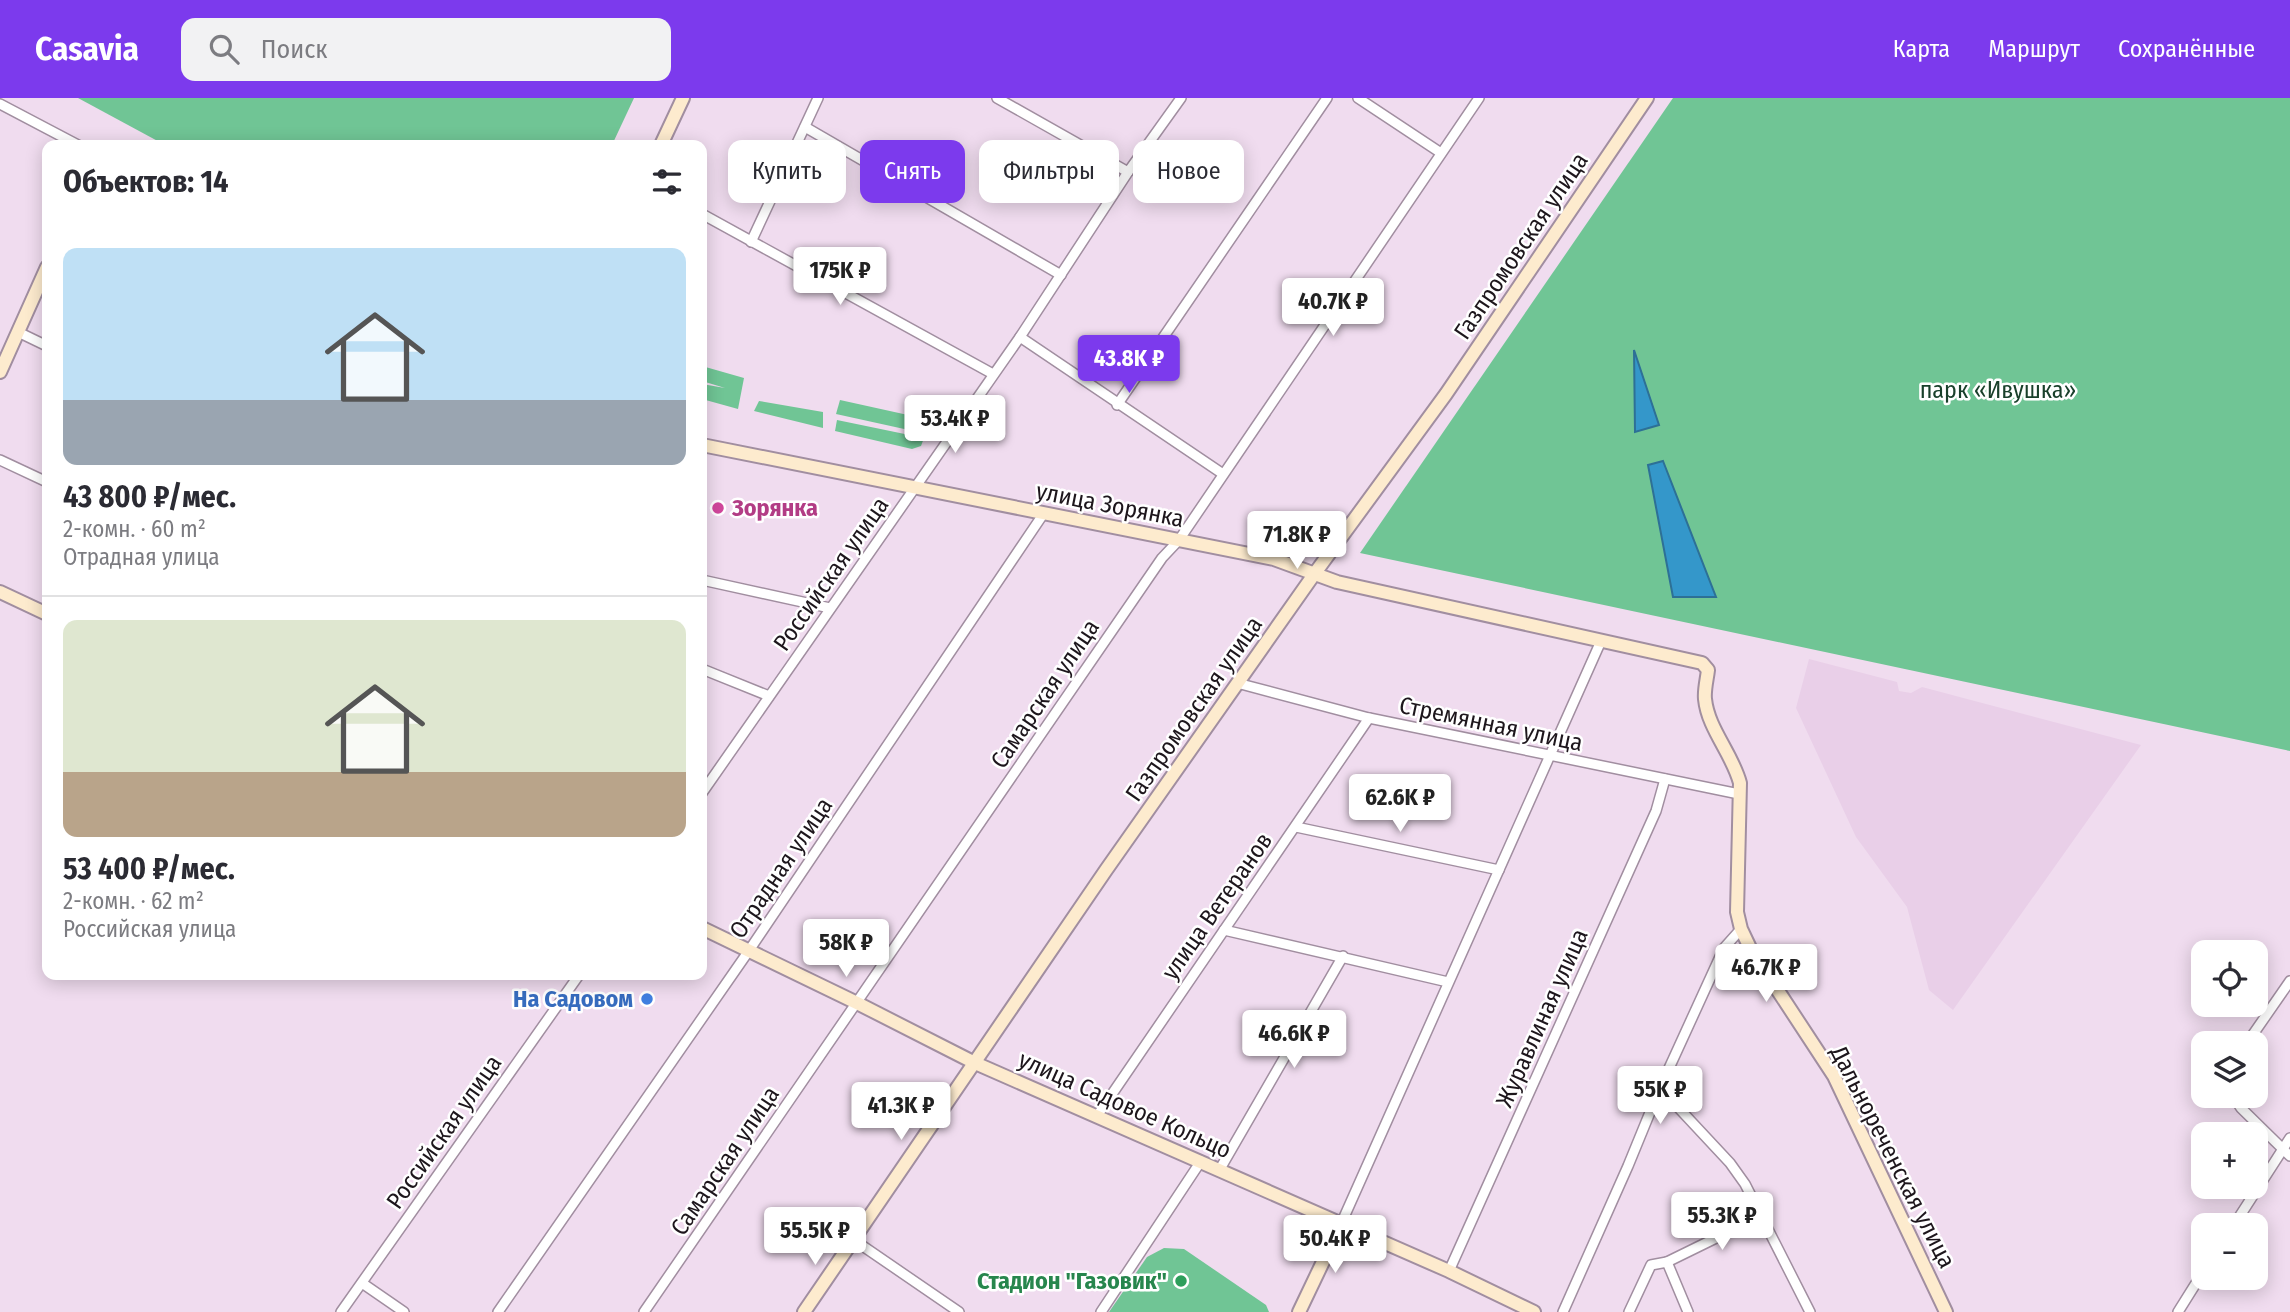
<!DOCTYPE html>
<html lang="ru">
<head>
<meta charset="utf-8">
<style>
  :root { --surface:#fff; --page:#f2f2f3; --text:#2b2b33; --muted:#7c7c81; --line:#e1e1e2; --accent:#7c3aed }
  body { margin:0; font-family:"Fira Sans Condensed",sans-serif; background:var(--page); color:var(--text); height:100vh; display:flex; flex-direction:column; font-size:26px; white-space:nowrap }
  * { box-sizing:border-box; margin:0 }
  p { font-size:23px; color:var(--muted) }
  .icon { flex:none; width:38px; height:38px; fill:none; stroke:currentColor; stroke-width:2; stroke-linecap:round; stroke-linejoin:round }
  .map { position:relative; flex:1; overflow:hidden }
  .drawer { position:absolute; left:42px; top:42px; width:665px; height:840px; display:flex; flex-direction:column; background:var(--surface); border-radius:14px; box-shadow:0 4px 18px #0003 }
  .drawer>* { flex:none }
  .guide { position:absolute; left:728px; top:42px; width:665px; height:63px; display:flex; gap:14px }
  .fabs { position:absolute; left:2191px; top:842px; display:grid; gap:14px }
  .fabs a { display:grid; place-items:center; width:77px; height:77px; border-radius:14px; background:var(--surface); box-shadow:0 4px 18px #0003; font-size:35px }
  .price { position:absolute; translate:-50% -60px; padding:0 16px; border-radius:7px; background:#fff; color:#222; font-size:23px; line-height:46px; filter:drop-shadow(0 2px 4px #0008) }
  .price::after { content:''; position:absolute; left:50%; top:42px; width:21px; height:16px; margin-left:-10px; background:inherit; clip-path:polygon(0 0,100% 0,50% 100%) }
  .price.selected { background:var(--accent); color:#fff }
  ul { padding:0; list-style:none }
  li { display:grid; align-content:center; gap:14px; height:371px; padding:0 21px }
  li+li { border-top:2px solid var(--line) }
  li span { display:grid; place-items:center; height:217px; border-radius:14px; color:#555 }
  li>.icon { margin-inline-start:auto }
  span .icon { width:126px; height:126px; fill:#fffc; stroke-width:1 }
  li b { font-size:30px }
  h2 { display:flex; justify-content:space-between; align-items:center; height:84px; padding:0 21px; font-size:30px }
  .chip { padding:0 24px; border-radius:14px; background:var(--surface); box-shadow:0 4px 18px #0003; font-size:24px; line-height:63px }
  .chip.selected { background:var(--accent); color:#fff }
  header { display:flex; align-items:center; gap:42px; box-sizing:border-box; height:98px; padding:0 35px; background:var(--accent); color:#fff }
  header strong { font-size:33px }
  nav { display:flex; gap:38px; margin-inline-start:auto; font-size:24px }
  .search { width:490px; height:63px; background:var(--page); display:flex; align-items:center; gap:18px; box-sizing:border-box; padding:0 24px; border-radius:14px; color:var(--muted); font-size:26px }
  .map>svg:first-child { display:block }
  .built { fill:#e9cfe8 }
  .green { fill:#70c595 }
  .water { fill:#3497ca; stroke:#2d7096; stroke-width:2 }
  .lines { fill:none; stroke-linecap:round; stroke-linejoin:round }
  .street-casing { stroke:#a18ea0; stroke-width:12 }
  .secondary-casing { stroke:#a18ea0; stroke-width:16 }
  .street { stroke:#fff; stroke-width:9 }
  .secondary { stroke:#fdebce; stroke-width:12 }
  .hotel-dot { fill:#d1479c; stroke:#fff; stroke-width:2.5 }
  .shop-dot { fill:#3f7fe0; stroke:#fff; stroke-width:2.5 }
  .leisure-dot { fill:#2e9e5b; stroke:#fff; stroke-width:2.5 }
  .labels { text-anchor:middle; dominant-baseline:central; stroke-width:5; stroke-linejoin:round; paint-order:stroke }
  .street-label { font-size:24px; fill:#1d161c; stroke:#fff }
  .park-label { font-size:24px; fill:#19402b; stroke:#fff }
  .hotel-label { font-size:24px; font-weight:bold; fill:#b23c85; stroke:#fff; text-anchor:start }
  .shop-label { font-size:24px; font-weight:bold; fill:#366cbe; stroke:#fff; text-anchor:end }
  .leisure-label { font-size:24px; font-weight:bold; fill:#27864d; stroke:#fff; text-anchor:end }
</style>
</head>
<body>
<header>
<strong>Casavia</strong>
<div class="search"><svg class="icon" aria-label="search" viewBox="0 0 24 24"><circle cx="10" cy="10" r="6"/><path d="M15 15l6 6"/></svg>Поиск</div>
<nav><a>Карта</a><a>Маршрут</a><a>Сохранённые</a></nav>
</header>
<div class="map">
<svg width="2290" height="1214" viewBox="0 0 2290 1214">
  <rect width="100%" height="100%" fill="#f0dcef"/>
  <polygon class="built" points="1809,561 1897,584 1899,593 1911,595 1922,589 2141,647 1953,912 1929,892 1907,809 1856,739 1796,610"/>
  <g class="green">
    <polygon points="78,0 634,0 612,47 165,47"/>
    <polygon points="1673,0 2290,0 2290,653 1360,455"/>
    <polygon points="702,268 744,280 738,311 702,301 702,286 725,290 702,283"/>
    <polygon points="840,302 917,319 933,327 927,336 836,316"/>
    <polygon points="759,303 823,314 823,330 754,313"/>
    <polygon points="837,322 924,340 921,348 912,351 835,333"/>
    <polygon points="1164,1150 1184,1151 1266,1207 1269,1214 1109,1214 1147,1159"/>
  </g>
  <g class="water">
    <polygon points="1634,252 1659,327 1635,334"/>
    <polygon points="1663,363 1716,499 1673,499 1648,367"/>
  </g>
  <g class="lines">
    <g class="street-casing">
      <g id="street">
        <polyline points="997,0 1128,74"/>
        <polyline points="1358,0 1441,55"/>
        <polyline points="0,6 78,47"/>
        <polyline points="805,29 1061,177"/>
        <polyline points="702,116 993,276"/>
        <polyline points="751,144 818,0"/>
        <polyline points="18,234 47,248"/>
        <polyline points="1020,239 1223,376"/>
        <polyline points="1117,307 1327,0"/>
        <polyline points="0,362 47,384"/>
        <polyline points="702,482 830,510"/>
        <polyline points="702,571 769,598"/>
        <polyline points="1237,585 1369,620 1739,696"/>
        <polyline points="702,695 1020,239 1128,74 1181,0"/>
        <polyline points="1296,729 1499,772"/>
        <polyline points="1224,832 1448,884"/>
        <polyline points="2247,945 2290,883"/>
        <polyline points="1660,990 1730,1065 1745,1086 1810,1214"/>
        <polyline points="2233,998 2241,1010 2290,1058"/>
        <polyline points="1097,1018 1369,620"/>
        <polyline points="1220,1071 1343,858"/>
        <polyline points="1341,1126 1601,543"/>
        <polyline points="2234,1127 2290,1040"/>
        <polyline points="854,1142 959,1214"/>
        <polyline points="1667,1164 1718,1139 1725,1127 1758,1111"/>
        <polyline points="1449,1173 1656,713 1665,681"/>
        <polyline points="362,1185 404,1214"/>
        <polyline points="341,1214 579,877"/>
        <polyline points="498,1214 748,854 1044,415"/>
        <polyline points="644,1214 1162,460 1179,442 1479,0"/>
        <polyline points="1101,1214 1201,1063"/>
        <polyline points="1563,1214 1628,1068 1660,990 1724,850 1741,831"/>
        <polyline points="1629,1214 1651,1167 1667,1164 1688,1214"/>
        <polyline points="2178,1214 2203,1174"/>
      </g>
    </g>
    <g class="secondary-casing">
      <g id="secondary">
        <polyline points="661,47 683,0"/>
        <polyline points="0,274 47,169"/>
        <path d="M 702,347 L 1274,461 L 1337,484 L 1702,565 L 1708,572 C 1707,581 1704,592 1705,601 C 1708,631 1732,655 1740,685 L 1737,814 L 1741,831 L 1750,850 L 1834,978 L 1946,1214"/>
        <polyline points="0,494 47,516"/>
        <polyline points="702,830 857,905 975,965 1449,1173 1534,1214"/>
        <polyline points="804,1214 1106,772 1315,475 1446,296 1647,0"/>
        <polyline points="1299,1214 1341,1126"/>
      </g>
    </g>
    <use href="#street" class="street"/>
    <use href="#secondary" class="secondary"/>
  </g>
  <circle class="hotel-dot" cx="718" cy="410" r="7"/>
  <circle class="shop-dot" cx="647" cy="901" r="7"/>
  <circle class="leisure-dot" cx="1181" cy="1183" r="7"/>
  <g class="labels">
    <g class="street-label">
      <text transform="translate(1521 148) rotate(-56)">Газпромовская улица</text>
      <text transform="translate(1110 407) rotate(11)">улица Зорянка</text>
      <text transform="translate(831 476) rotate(-55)">Российская улица</text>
      <text transform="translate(1045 596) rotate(-56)">Самарская улица</text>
      <text transform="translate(1194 611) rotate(-55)">Газпромовская улица</text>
      <text transform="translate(1491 626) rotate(12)">Стремянная улица</text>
      <text transform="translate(781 770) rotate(-56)">Отрадная улица</text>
      <text transform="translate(1217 808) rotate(-55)">улица Ветеранов</text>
      <text transform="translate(1542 920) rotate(-66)">Журавлиная улица</text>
      <text transform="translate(1125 1007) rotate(24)">улица Садовое Кольцо</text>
      <text transform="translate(444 1034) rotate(-55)">Российская улица</text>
      <text transform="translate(1893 1059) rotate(63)">Дальнореченская улица</text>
      <text transform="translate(725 1063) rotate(-56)">Самарская улица</text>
    </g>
    <g class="park-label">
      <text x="1998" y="292">парк «Ивушка»</text>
    </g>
    <g class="hotel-label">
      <text x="732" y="410">Зорянка</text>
    </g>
    <g class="shop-label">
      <text x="633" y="901">На Садовом</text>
    </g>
    <g class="leisure-label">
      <text x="1167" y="1183">Стадион "Газовик"</text>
    </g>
  </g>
</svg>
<div class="fabs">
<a><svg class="icon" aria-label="locate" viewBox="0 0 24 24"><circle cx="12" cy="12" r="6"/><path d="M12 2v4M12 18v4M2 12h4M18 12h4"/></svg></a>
<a><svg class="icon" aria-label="layers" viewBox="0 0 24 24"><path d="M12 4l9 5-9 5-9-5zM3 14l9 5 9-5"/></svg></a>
<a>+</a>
<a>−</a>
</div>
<b class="price" style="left:840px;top:209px">175K ₽</b>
<b class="price" style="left:1333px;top:240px">40.7K ₽</b>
<b class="price selected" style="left:1129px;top:297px">43.8K ₽</b>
<b class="price" style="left:955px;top:357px">53.4K ₽</b>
<b class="price" style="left:1297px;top:473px">71.8K ₽</b>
<b class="price" style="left:1400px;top:736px">62.6K ₽</b>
<b class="price" style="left:846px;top:881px">58K ₽</b>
<b class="price" style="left:1766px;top:906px">46.7K ₽</b>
<b class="price" style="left:1294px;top:972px">46.6K ₽</b>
<b class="price" style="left:1660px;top:1028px">55K ₽</b>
<b class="price" style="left:901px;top:1044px">41.3K ₽</b>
<b class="price" style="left:1722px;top:1154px">55.3K ₽</b>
<b class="price" style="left:815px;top:1169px">55.5K ₽</b>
<b class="price" style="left:1335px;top:1177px">50.4K ₽</b>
<div class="guide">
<a class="chip">Купить</a>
<a class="chip selected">Снять</a>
<a class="chip">Фильтры</a>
<a class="chip">Новое</a>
</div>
<section class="drawer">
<h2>Объектов: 14<svg class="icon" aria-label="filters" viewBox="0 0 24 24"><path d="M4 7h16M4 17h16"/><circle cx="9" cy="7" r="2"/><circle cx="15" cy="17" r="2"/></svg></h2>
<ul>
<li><span style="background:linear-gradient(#bfe0f5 70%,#9aa5b1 0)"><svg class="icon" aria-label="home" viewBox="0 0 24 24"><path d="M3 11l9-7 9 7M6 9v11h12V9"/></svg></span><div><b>43 800 ₽/мес.</b><p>2-комн. · 60 m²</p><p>Отрадная улица</p></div></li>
<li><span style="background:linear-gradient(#dfe7d0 70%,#b9a48a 0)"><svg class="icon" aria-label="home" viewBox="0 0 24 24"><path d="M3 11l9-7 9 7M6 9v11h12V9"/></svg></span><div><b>53 400 ₽/мес.</b><p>2-комн. · 62 m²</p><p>Российская улица</p></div></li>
</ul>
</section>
</div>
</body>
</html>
